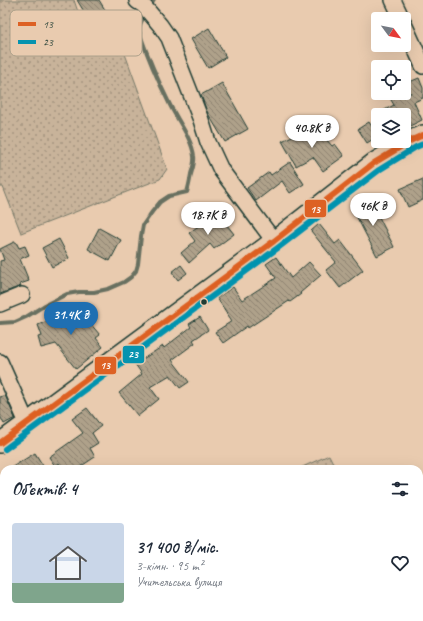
<!DOCTYPE html>
<html lang="uk">
<head>
<meta charset="utf-8">
<style>
  :root { --surface:#fff; --page:#f6f6f7; --text:#1f2937; --muted:#747a83; --line:#e0e1e3; --accent:#1f6fb2 }
  body { margin:0; font-family:Caveat,sans-serif; background:var(--page); color:var(--text); height:100vh; display:flex; flex-direction:column; font-size:15px; white-space:nowrap }
  * { box-sizing:border-box; margin:0 }
  p { font-size:13px; color:var(--muted) }
  .icon { flex:none; width:22px; height:22px; fill:none; stroke:currentColor; stroke-width:2; stroke-linecap:round; stroke-linejoin:round }
  .map { position:relative; flex:1; overflow:hidden }
  .details { position:absolute; left:0px; top:465px; width:423px; height:156px; display:flex; flex-direction:column; background:var(--surface); border-radius:12px 12px 0 0; box-shadow:0 4px 16px #0002 }
  .details>* { flex:none }
  .needle { width:26px; rotate:122deg }
  .controls { position:absolute; left:371px; top:12px; display:grid; gap:8px }
  .controls a { display:grid; place-items:center; width:40px; height:40px; border-radius:4px; background:var(--surface); box-shadow:0 4px 16px #0002; font-size:20px }
  .price { position:absolute; translate:-50% -34px; padding:0 9px; border-radius:14px; background:#fff; color:#222; font-size:13px; line-height:26px; filter:drop-shadow(0 1px 2px #0008) }
  .price::after { content:''; position:absolute; left:50%; top:24px; width:12px; height:9px; margin-left:-6px; background:inherit; clip-path:polygon(0 0,100% 0,50% 100%) }
  .price.selected { background:var(--accent); color:#fff }
  ul { padding:0; list-style:none }
  li { display:flex; align-items:center; gap:12px; height:100px; padding:0 12px }
  li+li { border-top:1px solid var(--line) }
  li span { display:grid; place-items:center; flex:none; width:112px; height:80px; border-radius:4px; color:#555 }
  li>.icon { margin-inline-start:auto }
  span .icon { width:48px; height:48px; fill:#fffc; stroke-width:1 }
  li b { font-size:17px }
  h2 { display:flex; justify-content:space-between; align-items:center; height:48px; padding:0 12px; font-size:17px }
  .map>svg:first-child { display:block }
  .grass { fill:url(#grass-dots); stroke:#747867 }
  .forest { fill:url(#forest-firs); stroke:#747867 }
  .lines { fill:none; stroke-linecap:round; stroke-linejoin:round }
  .stream { stroke:#676f60; stroke-width:4 }
  .building { fill:url(#building-back-hatch); stroke:#1f3d34 }
  .minor-casing { stroke:#1f3d34; stroke-width:18 }
  .major-casing { stroke:#1f3d34; stroke-width:22 }
  .minor { stroke:#e9cbaf; stroke-width:15 }
  .major { stroke:#e9cbaf; stroke-width:19 }
  .bus-1-casing { stroke:#e9cbaf; stroke-width:9 }
  .bus-2-casing { stroke:#e9cbaf; stroke-width:9 }
  .bus-1 { stroke:#dd6124; stroke-width:6 }
  .bus-2 { stroke:#0693af; stroke-width:6 }
  .bus-dot { fill:#1f3d34; stroke:#e9cbaf; stroke-width:1.5 }
  .key { fill:#e9cbaf; stroke:#aca08a; stroke-width:1 }
  .key-label { font-size:11px; fill:#1f3d34 }
  .line-badge { stroke:#e9cbaf; stroke-width:1.5 }
  .badge-label { font-size:11px; text-anchor:middle; font-weight:bold; fill:#fff }
</style>
</head>
<body>
<div class="map">
<svg width="423" height="621" viewBox="0 0 423 621">
  <defs>
    <pattern id="grass-dots" width="8" height="8" patternUnits="userSpaceOnUse"><rect width="8" height="8" fill="#c8b39a"/><path d="M2 2h.1M6 6h.1" fill="none" stroke="#a2937e" stroke-width="1.8" stroke-linecap="round"/></pattern>
    <pattern id="forest-firs" width="22" height="20" patternUnits="userSpaceOnUse"><rect width="22" height="20" fill="#c8b39a"/><path d="M5 1l3.5 6h-7zM16 11l3.5 6h-7z" fill="#a2937e"/></pattern>
    <pattern id="building-back-hatch" width="6" height="6" patternUnits="userSpaceOnUse"><rect width="6" height="6" fill="#afa18a"/><path d="M-1 5l2 2M0 0l6 6M5-1l2 2" fill="none" stroke="#8e8472"/></pattern>
  </defs>
  <rect width="100%" height="100%" fill="#e9cbaf"/>
  <filter id="ink" filterUnits="userSpaceOnUse"><feTurbulence type="fractalNoise" baseFrequency=".025" numOctaves="2"/><feDisplacementMap in="SourceGraphic" scale="8" xChannelSelector="R" yChannelSelector="G"/><feConvolveMatrix kernelMatrix="1 2 1 2 8 2 1 2 1" color-interpolation-filters="sRGB"/></filter>
  <g filter="url(#ink)">
    <g class="grass">
      <polygon points="0,0 74,0 81,21 96,50 121,43 167,169 160,179 21,233 3,187 0,187"/>
      <polygon points="329,455 336,469 298,469"/>
      <polygon points="111,617 413,617 411,621 113,621"/>
    </g>
    <polygon class="forest" points="423,497 423,621 411,621 413,617 419,617 419,603 421,598 419,589 419,498"/>
    <g class="lines">
      <g class="stream">
        <polyline points="150,7 154,0"/>
        <path d="M 0,323 L 15,322 L 26,317 L 45,305 L 67,294 L 79,292 L 94,292 L 108,289 L 124,282 L 131,277 L 136,271 L 138,264 L 141,236 L 143,225 L 152,212 L 160,202 L 169,196 L 187,192 C 189,186 190,180 191,174 C 193,167 195,162 194,156 C 192,139 178,121 170,105 C 158,81 147,55 138,29 L 145,14"/>
      </g>
    </g>
    <g class="building">
      <polygon points="77,0 99,0 115,26 99,36"/>
      <polygon points="209,28 226,57 208,68 191,39"/>
      <polygon points="419,78 423,88 423,98 414,102 422,120 404,129 404,115 375,115 394,105 387,93 411,93 407,83"/>
      <polygon points="222,83 248,129 225,142 207,112 201,95"/>
      <polygon points="369,122 378,136 367,143 358,129"/>
      <polygon points="313,124 332,146 335,144 344,156 323,171 313,157 296,166 282,141 296,134 298,137"/>
      <polygon points="290,162 304,184 290,193 282,181 256,201 247,188 269,172 271,175"/>
      <polygon points="423,179 423,200 408,207 400,189"/>
      <polygon points="370,199 394,247 377,256 352,208"/>
      <polygon points="217,212 234,234 214,249 210,244 189,263 181,253 195,241 189,233"/>
      <polygon points="319,224 335,244 340,240 363,270 340,288 326,270 336,262 311,231"/>
      <polygon points="99,228 121,240 110,261 88,249"/>
      <polygon points="59,239 69,258 52,267 42,248"/>
      <polygon points="14,242 16,242 19,248 25,246 29,255 20,259 29,281 20,284 21,286 0,294 0,261 4,260 0,249"/>
      <polygon points="276,257 291,278 309,262 321,275 300,293 301,294 290,302 289,301 248,328 247,326 223,343 215,332 232,321 217,298 233,287 242,300 276,278 266,264"/>
      <polygon points="181,265 187,273 178,280 172,272"/>
      <polygon points="67,306 71,312 77,308 86,324 89,322 100,335 96,338 103,347 76,369 56,344 41,348 38,337 42,336 38,325 57,317 55,313"/>
      <polygon points="200,317 208,330 193,340 195,343 172,360 189,382 180,388 170,375 150,387 159,399 138,416 119,393 142,374 135,364 163,346 164,348 191,327 189,324"/>
      <polygon points="5,395 15,418 4,424 0,416 0,397"/>
      <polygon points="87,408 101,426 92,433 98,443 90,448 95,457 77,469 63,469 59,463 55,466 49,457 83,433 72,419"/>
      <polygon points="35,453 45,469 9,469"/>
    </g>
    <g class="lines">
      <g class="minor-casing">
        <g id="minor">
          <polyline points="393,0 402,19"/>
          <polyline points="137,1 143,5 160,25 169,38 201,120 208,142 221,170 274,241"/>
          <polyline points="404,24 423,66"/>
          <polyline points="0,304 22,295"/>
          <polyline points="0,362 27,423"/>
        </g>
      </g>
      <g class="major-casing">
        <polyline id="major" points="0,443 274,241 374,163 412,140 423,135"/>
      </g>
      <use href="#minor" class="minor"/>
      <use href="#major" class="major"/>
      <g class="bus-1-casing">
        <polyline id="bus-1" points="0,443 274,241 374,163 412,140 423,135"/>
      </g>
      <g class="bus-2-casing">
        <polyline id="bus-2" points="5,449 279,247 379,170 416,147 423,144"/>
      </g>
      <use href="#bus-1" class="bus-1"/>
      <use href="#bus-2" class="bus-2"/>
    </g>
  </g>
  <circle class="bus-dot" cx="204" cy="302" r="3.5"/>
  <rect x="10" y="10" width="132" height="46" rx="6" class="key"/>
  <rect x="18" y="22" width="18" height="4" fill="#dd6124"/>
  <rect x="18" y="40" width="18" height="4" fill="#0693af"/>
  <g class="key-label">
    <text x="43" y="28">13</text>
    <text x="43" y="46">23</text>
  </g>
  <g class="line-badge">
    <rect x="304" y="199" width="23" height="19" rx="4" fill="#dd6124"/>
    <rect x="122" y="345" width="23" height="19" rx="4" fill="#0693af"/>
    <rect x="94" y="356" width="23" height="19" rx="4" fill="#dd6124"/>
  </g>
  <g class="badge-label">
    <text x="315" y="213">13</text>
    <text x="133" y="358">23</text>
    <text x="105" y="369">13</text>
  </g>
</svg>
<div class="controls">
<a><svg class="needle" viewBox="-14 -14 28 28"><path d="M0-13l5 13h-10z" fill="#e53935"/><path d="M0 13l5-13h-10z" fill="#747a83"/></svg></a>
<a><svg class="icon" aria-label="locate" viewBox="0 0 24 24"><circle cx="12" cy="12" r="6"/><path d="M12 2v4M12 18v4M2 12h4M18 12h4"/></svg></a>
<a><svg class="icon" aria-label="layers" viewBox="0 0 24 24"><path d="M12 4l9 5-9 5-9-5zM3 14l9 5 9-5"/></svg></a>
</div>
<b class="price" style="left:312px;top:149px">40.8K ₴</b>
<b class="price" style="left:373px;top:227px">46K ₴</b>
<b class="price" style="left:208px;top:236px">18.7K ₴</b>
<b class="price selected" style="left:71px;top:336px">31.4K ₴</b>
<section class="details">
<h2>Об’єктів: 4<svg class="icon" aria-label="filters" viewBox="0 0 24 24"><path d="M4 7h16M4 17h16"/><circle cx="9" cy="7" r="2"/><circle cx="15" cy="17" r="2"/></svg></h2>
<ul>
<li><span style="background:linear-gradient(#c9d6e8 75%,#7fa58c 0)"><svg class="icon" aria-label="home" viewBox="0 0 24 24"><path d="M3 11l9-7 9 7M6 9v11h12V9"/></svg></span><div><b>31 400 ₴/міс.</b><p>3-кімн. · 95 m²</p><p>Учительська вулиця</p></div><svg class="icon" aria-label="heart" viewBox="0 0 24 24"><path d="M12 20l-8-8c-3-5 5-10 8-4 3-6 11-1 8 4z"/></svg></li>
</ul>
</section>
</div>
</body>
</html>
